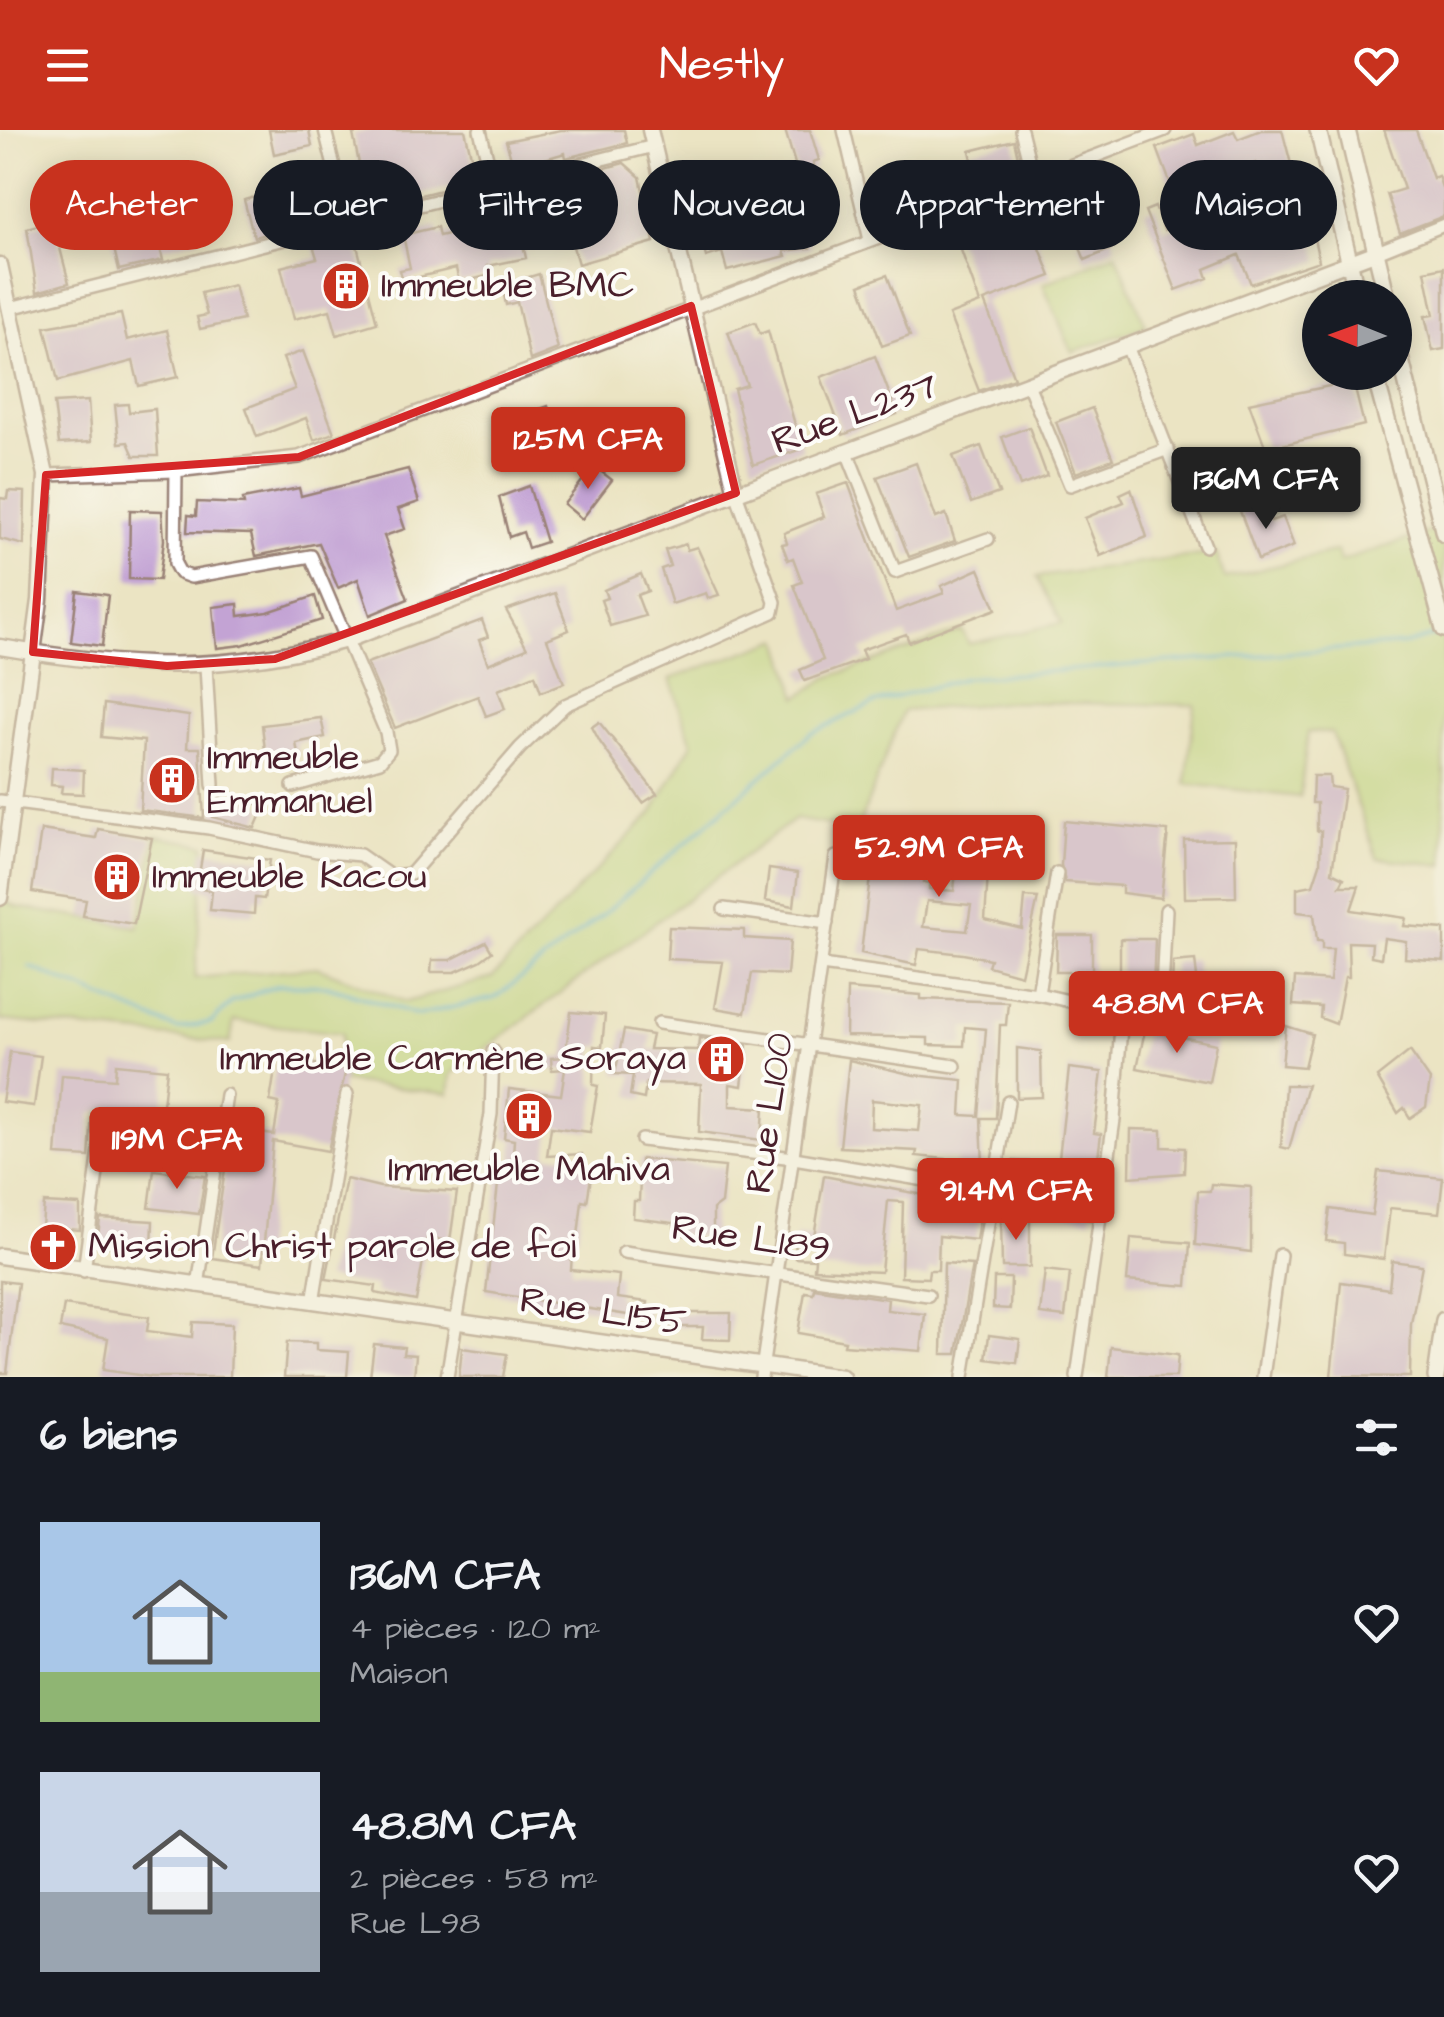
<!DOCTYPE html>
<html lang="fr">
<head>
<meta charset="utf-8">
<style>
  :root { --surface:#171b24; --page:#20242c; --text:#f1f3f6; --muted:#9ea1a6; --accent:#c8321e }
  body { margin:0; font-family:"Architects Daughter",sans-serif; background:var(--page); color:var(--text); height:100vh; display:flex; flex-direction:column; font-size:38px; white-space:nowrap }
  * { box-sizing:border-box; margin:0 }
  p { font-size:32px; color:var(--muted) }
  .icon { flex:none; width:55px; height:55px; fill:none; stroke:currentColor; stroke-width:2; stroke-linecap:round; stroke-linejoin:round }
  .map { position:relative; height:1247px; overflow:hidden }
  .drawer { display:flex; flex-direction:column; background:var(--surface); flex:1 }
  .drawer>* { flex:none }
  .hud { position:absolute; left:30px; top:30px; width:1385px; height:90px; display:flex; gap:20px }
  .needle { width:65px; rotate:271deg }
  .buttons { position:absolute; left:1302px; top:150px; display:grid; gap:20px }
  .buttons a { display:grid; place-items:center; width:110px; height:110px; border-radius:50%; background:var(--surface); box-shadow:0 5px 25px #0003; font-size:50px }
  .price { position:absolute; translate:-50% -85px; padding:0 22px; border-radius:10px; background:var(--accent); color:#fff; font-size:32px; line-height:65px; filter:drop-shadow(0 2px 5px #0008) }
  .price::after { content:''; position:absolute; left:50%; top:60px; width:30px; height:22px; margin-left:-15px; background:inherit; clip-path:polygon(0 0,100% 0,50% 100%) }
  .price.on { background:#222; color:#fff }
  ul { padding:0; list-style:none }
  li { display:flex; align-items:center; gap:30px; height:250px; padding:0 40px }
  li span { display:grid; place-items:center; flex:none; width:280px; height:200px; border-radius:0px; color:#555 }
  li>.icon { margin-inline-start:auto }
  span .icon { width:120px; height:120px; fill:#fffc; stroke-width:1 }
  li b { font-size:42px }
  h2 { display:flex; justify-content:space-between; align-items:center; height:120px; padding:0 40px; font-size:42px }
  .tag { padding:0 35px; border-radius:45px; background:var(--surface); box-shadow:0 5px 25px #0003; font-size:35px; line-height:90px }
  .tag.on { background:var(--accent); color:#fff }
  header { display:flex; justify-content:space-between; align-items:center; height:130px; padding:0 40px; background:var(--accent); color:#fff; font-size:45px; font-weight:600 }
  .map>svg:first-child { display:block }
  .green { fill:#b8d47b; stroke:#817a53; stroke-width:2.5 }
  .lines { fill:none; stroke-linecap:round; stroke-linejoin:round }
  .stream { stroke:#4aaac9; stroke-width:4 }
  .building { fill:#c3a3d4; fill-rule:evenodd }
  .minor-casing { stroke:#9a8277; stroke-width:16 }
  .tertiary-casing { stroke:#9a8277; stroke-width:19 }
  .secondary-casing { stroke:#9a8277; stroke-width:20 }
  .minor { stroke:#fff; stroke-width:11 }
  .tertiary { stroke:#fff; stroke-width:14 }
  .secondary { stroke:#fff; stroke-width:15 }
  .marked { fill:none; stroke:#d62828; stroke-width:8; stroke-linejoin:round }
  .labels { text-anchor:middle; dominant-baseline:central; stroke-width:8; stroke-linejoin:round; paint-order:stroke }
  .poi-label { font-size:38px; fill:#4a1f2b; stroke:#fdfcf7; text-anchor:start }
  .street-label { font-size:38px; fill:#4a1f2b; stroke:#fdfcf7 }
</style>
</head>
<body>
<header><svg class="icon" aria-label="menu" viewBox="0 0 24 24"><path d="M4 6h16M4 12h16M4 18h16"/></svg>Nestly<svg class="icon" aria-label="heart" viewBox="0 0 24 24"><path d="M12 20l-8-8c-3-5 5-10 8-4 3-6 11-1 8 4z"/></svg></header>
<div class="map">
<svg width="1444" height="1247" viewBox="0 0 1444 1247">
  <rect width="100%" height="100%" fill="#fdfcf7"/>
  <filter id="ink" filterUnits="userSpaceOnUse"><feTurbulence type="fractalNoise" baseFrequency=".01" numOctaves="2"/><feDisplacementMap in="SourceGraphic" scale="20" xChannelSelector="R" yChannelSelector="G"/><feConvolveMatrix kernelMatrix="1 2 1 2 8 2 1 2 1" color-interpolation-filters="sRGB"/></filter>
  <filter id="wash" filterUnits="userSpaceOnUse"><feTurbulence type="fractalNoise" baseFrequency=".0048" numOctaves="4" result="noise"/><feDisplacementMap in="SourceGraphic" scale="40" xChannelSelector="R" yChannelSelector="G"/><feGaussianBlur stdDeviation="2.25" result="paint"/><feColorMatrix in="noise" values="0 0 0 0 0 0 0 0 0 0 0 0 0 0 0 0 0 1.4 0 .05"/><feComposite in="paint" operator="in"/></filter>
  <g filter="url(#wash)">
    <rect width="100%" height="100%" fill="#ebe4c3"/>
    <g class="green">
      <polygon points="1116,123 1146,196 1072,222 1043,154"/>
      <polygon points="1444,397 1444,735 1377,728 1332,603 1308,602 1300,667 1186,654 1195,575 1011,572 903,581 857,700 795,689 451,944 449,964 338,951 342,903 234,891 230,913 0,890 0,769 17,777 138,797 156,706 205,715 195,848 317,837 406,872 492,848 652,683 692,613 670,549 780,509 798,567 827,548 962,500 969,514 1062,493 1037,447 1216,423 1225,448 1337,421 1340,432"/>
    </g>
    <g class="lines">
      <polyline class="stream" points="30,837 177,899 212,892 232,872 279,855 327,856 418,885 495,868 606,782 810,604 875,573 965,548 1406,514 1440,504"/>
    </g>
    <g id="blocks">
      <g class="building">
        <polygon points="269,0 309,0 312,16 274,24"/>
        <polygon points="370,0 465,0 477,51 368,78 353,4"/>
        <polygon points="561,0 624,0 627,13 566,28 565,23 514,38 506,11"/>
        <polygon points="785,0 810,0 819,30 813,32 815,38 798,44"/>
        <polygon points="1261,0 1282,0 1291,34 1265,44 1256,33 1212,50 1217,63 1191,74 1197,91 1291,57 1295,67 1304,63 1319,131 1251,154 1239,125 1205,139 1208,148 1176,160 1145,81 1155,77 1164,100 1185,92 1157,18 1194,4 1198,15 1234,1 1238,9"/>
        <polygon points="1384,0 1416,0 1433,48 1438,46 1444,63 1444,86 1400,103 1387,64 1404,59"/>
        <polygon points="1014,10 1019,32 975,43 970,21"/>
        <polygon points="624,33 640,47 654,112 578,134 570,106 524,119 526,128 488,136 490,145 459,153 456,138 403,151 400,140 410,138 403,105 437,97 439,106 491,94 490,90 528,81 524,69 558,59 566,90 604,79 594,41"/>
        <polygon points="327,46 336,86 254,107 244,70"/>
        <polygon points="1091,55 1116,117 1085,130 1078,113 1087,110 1069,64"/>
        <polygon points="150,73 152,82 190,74 198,109 160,118 163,130 119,140 105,80"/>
        <polygon points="1026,83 1051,146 984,171 1014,248 979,261 949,185 980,173 957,109"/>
        <polygon points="53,91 69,153 37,162 27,98"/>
        <polygon points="778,94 782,110 808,106 810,118 784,121 786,126 727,141 722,122 706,127 702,113"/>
        <polygon points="340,105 342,112 355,108 377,193 337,205 330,180 294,189 281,137 317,128 312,112"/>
        <polygon points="1444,137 1444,219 1433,221 1425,186 1434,185 1425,141"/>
        <polygon points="539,144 558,219 530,230 517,172 506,175 502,155"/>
        <polygon points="887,145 910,206 882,216 860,155"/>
        <polygon points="234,155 243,190 200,199 197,187 207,185 201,163"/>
        <polygon points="121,184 127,210 167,200 178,247 139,256 133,231 58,251 45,197"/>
        <polygon points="755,192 760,204 768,201 802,319 753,335 734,259 747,255 728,202"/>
        <polygon points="303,221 334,303 314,310 306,288 257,307 246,278 295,259 283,228"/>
        <polygon points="875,226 897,284 843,305 821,247"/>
        <polygon points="1353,251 1364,295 1266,319 1249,273"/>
        <polygon points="88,271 91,312 59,314 54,273"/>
        <polygon points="128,274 129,282 155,279 158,326 134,326 128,312 119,313 115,275"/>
        <polygon points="548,276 552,289 560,285 562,299 570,309 536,326 523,313 515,288"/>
        <polygon points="1092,278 1113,329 1076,343 1056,292"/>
        <polygon points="1029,297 1047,346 1020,356 1002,307"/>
        <polygon points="981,316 999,363 971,373 953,326"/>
        <polygon points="916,333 936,388 946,384 955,411 909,427 877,347"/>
        <polygon points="594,336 612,350 582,389 564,374"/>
        <polygon points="408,339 419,372 398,379 405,399 384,406 408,469 370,485 358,449 338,458 319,413 256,426 251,404 187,402 188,385 196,386 197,372 244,374 243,369 299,358 301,366"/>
        <polygon points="848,353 896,481 944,463 941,456 979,439 996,479 909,512 906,504 861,520 865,529 805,551 800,540 823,530 794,455 802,452 793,428 788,430 782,414 787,413 784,403 824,387 816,364"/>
        <polygon points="529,356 546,412 528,418 523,402 509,407 499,367"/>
        <polygon points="1131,359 1147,407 1100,426 1085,388 1124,372 1120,364"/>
        <polygon points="8,361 25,362 24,415 0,409 0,368 7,369"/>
        <polygon points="1264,372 1271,391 1283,387 1294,416 1258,430 1240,381"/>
        <polygon points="130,380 162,381 164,410 159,450 129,449"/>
        <polygon points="686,414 687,420 697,417 719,465 708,468 706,463 672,474 661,439 670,436 665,420"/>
        <polygon points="641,444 648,461 637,465 645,486 610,496 601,470 607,468 604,460"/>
        <polygon points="77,461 108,465 102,516 71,512"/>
        <polygon points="555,463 569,500 547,509 564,553 541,562 535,545 498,560 505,579 486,586 478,566 395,598 367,533 482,490 488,507 479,510 488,534 527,518 506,480"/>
        <polygon points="315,466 322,490 242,515 217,518 213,477 238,474 239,486 268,482"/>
        <polygon points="104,574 189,586 187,618 200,618 204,688 140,680 144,611 101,607"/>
        <polygon points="321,588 325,607 296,613 298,624 266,628 262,595"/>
        <polygon points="599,592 657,664 643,673 600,612 592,597"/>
        <polygon points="52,638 84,640 83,664 61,663 62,656 51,655"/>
        <polygon points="1313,646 1329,646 1330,657 1344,659 1332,742 1344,748 1340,756 1359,756 1351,780 1406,788 1404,796 1444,799 1444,831 1405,828 1406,811 1384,808 1381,828 1371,826 1372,813 1348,812 1349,847 1345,847 1336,894 1320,888 1321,877 1293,875 1295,848 1330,851 1333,819 1322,819 1322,811 1317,811 1314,784 1297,782 1297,758 1313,755 1320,734 1321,701 1317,701 1317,673 1312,673"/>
        <polygon points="224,659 264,677 255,698 212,687"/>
        <polygon points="1064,691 1168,701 1161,768 1122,763 1122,756 1065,752 1061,735"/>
        <path d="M 939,693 L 991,698 L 985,790 L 1022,799 L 1025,767 L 1038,768 L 1021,845 L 988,836 L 990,829 L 963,824 L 919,819 L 916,835 L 861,823 L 874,713 L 892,713 L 893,702 L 938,706 ZM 926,720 L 958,723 L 954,761 L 929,759 L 929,753 L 923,752 ZM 927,771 L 971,775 L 967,801 L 923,797 Z"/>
        <polygon points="98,699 152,708 134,794 83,786 86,770 32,762 41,700 96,708"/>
        <polygon points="1235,709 1236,767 1185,768 1184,710"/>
        <polygon points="203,720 270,730 264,769 255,768 254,784 210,780 212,761 197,758"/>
        <polygon points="769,739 798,743 794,776 765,771"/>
        <polygon points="669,797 744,800 744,808 790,811 787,845 752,843 745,883 715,878 723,832 667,829"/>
        <polygon points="1057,805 1092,805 1092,842 1056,842"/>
        <polygon points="1120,809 1155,809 1153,858 1147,866 1120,866"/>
        <polygon points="486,812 492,822 480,831 455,842 431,842 432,830 450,830"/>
        <polygon points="1195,830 1198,856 1172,859 1173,832"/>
        <path d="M 847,859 L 921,865 L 921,869 L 1008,872 L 1006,895 L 1000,895 L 996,988 L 981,988 L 984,1060 L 976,1110 L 939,1106 L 938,1140 L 929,1140 L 928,1148 L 901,1147 L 903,1072 L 888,1071 L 881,1142 L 814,1139 L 815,1129 L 795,1128 L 796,1105 L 814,1106 L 824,1046 L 945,1069 L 947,1055 L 954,1056 L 956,1030 L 916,1026 L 917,1021 L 840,1017 L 849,930 L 914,945 L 963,950 L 961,985 L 979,986 L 986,899 L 965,897 L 964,916 L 928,915 L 928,908 L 846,906 ZM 872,970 L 922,975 L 919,1001 L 871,998 Z"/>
        <polygon points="571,882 605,885 602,917 594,916 593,955 598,956 590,1002 551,997 547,1026 582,1024 583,1040 592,1041 587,1072 582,1071 578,1106 573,1106 571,1140 619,1145 617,1168 648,1172 646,1188 486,1162 500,1036 512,1038 514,1010 504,1008 509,959 561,965 565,939 552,940 551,928 565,927"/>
        <polygon points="1286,896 1312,904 1304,937 1282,935"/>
        <polygon points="624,900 652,905 649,919 698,920 699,908 747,915 742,956 730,954 730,976 764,978 762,1010 699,1002 701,954 646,953 644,969 630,966 633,945 615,944"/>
        <polygon points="1145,900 1216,914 1209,952 1137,938"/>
        <polygon points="1017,918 1041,921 1042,967 1017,968"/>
        <polygon points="1410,921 1430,950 1426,977 1410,988 1404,978 1398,983 1377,947"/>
        <polygon points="10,922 41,926 34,976 2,972"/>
        <polygon points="277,928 346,939 328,1021 273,1011 262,1135 212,1128 231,999 274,1005 279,973 270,971"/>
        <polygon points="116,934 167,939 162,984 105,979 92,983 89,1027 56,1025 62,945 115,949"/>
        <polygon points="1069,938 1102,942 1094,1003 1101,1004 1090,1090 1052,1084 1058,1032 1072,1032 1059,1028"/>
        <polygon points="1285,955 1307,955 1289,1019 1281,1017"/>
        <polygon points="1131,999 1162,1000 1162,1017 1185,1018 1184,1043 1130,1047"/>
        <polygon points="121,1013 156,1014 156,1037 121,1035"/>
        <polygon points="641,1029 725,1037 721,1073 713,1079 713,1108 675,1104 674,1093 633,1088 634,1071 639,1071"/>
        <polygon points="1013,1031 1037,1032 1036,1065 1012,1065"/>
        <polygon points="154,1040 205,1046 199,1084 149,1078"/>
        <polygon points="1378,1041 1443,1048 1439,1083 1390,1078 1384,1129 1344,1124 1344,1113 1326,1111 1330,1079 1372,1085"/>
        <polygon points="346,1049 380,1057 457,1062 450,1111 427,1108 416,1171 375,1163 376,1156 326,1149"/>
        <polygon points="1211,1054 1251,1057 1251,1122 1195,1115 1198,1061 1210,1061"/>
        <polygon points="44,1073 80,1075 80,1100 42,1097"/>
        <polygon points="100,1088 153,1091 152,1119 97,1116"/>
        <polygon points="1001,1089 1030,1089 1030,1137 1002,1137"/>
        <polygon points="1131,1108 1190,1113 1187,1156 1127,1151"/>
        <polygon points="1392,1131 1422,1135 1411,1194 1410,1247 1331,1246 1341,1152 1389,1159"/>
        <polygon points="944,1133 972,1135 957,1224 942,1224"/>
        <polygon points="1045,1140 1070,1143 1065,1187 1040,1184"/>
        <polygon points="994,1148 1011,1148 1010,1179 993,1178"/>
        <polygon points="0,1151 18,1153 7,1243 0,1243"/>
        <polygon points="814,1158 888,1169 887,1180 925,1184 921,1221 844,1215 845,1211 798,1203 805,1162 813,1163"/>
        <polygon points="64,1175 149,1187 147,1201 192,1207 193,1192 232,1194 230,1247 152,1247 103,1240 108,1208 60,1198"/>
        <polygon points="671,1183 731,1183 730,1210 702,1209 703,1197 671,1197"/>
        <polygon points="989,1205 1020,1209 1017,1233 986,1229"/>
        <polygon points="287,1212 316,1213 316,1220 349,1222 347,1247 284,1247"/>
        <polygon points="374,1214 404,1217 403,1224 416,1225 414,1247 370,1247"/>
        <polygon points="1111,1217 1178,1225 1176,1247 1108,1247"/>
        <polygon points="462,1218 507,1224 503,1247 459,1247"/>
      </g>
    </g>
  </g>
  <g filter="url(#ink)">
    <use href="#blocks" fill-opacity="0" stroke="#9a8277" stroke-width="2.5"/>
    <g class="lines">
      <g class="minor-casing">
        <g id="minor">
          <polyline points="325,0 348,93"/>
          <polyline points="480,0 494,56"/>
          <polyline points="844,0 870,110"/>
          <polyline points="1021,0 1034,52"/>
          <polyline points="1377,122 1444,95"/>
          <polyline points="10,178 654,16"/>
          <polyline points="1127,216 1205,416"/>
          <polyline points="1028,254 1070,355 1168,319"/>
          <polyline points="847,322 895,442 988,409"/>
          <polyline points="176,341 175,434 180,443 191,447 311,426 386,602 389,620 380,631 293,656"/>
          <polyline points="46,345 176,341 299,327 1165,0"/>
          <polyline points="206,536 213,655"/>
          <polyline points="0,671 209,698 317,721 360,725 390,746 411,744 520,618 565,575 773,482 775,472 736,363"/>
          <polyline points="724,779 827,793"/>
          <polyline points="821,835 1038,864 1122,883 1147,881 1162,861 1166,780"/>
          <polyline points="1038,864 1057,743"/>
          <polyline points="659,893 955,936"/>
          <polyline points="642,1010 794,1028 937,1052"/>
          <polyline points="624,1122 928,1165"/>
          <polyline points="84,1141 104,989"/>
          <polyline points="198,1156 226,965"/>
          <polyline points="313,1172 347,964"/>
          <polyline points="447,1247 491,984 493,921"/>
          <polyline points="761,1247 836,727"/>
          <polyline points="963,1247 1008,972"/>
          <polyline points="1077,1247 1114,990 1122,883"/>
          <polyline points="1263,1247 1280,1125"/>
        </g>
      </g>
      <g class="tertiary-casing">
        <g id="tertiary">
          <polyline points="650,0 736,363"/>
          <polyline points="0,135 46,345 40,470 0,768"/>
          <path d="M 0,517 C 129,539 220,544 347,510 L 1377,122"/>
          <polyline points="0,1126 842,1247"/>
        </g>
      </g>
      <g class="secondary-casing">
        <g id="secondary">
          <polyline points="1318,0 1358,168"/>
          <polyline points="1347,0 1387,168"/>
          <polyline points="1395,206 1444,404"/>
          <polyline points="1374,242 1444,499"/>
          <polyline points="1436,1247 1444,1190"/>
        </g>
      </g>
      <use href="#minor" class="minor"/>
      <use href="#tertiary" class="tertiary"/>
      <use href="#secondary" class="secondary"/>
    </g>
  </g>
  <path d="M0 0H1444V1247H0ZM 691,176 L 736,363 L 275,529 L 167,536 L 33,522 L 46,345 L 299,327 Z" fill="#ebe4c3" fill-opacity=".55" fill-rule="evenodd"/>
  <path class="marked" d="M 691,176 L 736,363 L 275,529 L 167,536 L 33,522 L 46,345 L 299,327 Z"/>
  <defs>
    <g id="building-disc" transform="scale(2.5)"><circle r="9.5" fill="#c8321e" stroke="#fdfcf7"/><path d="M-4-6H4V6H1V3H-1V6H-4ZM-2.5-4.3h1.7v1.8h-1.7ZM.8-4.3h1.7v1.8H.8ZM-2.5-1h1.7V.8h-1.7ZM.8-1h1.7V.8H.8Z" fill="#fff"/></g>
    <g id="church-disc" transform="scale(2.5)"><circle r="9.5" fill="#c8321e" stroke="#fdfcf7"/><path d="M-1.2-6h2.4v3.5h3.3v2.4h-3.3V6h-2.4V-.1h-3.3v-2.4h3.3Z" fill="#fff"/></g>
  </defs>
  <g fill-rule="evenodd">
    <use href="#building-disc" x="346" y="156"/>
    <use href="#building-disc" x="172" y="650"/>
    <use href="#building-disc" x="117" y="747"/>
    <use href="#building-disc" x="721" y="929"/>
    <use href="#building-disc" x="529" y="986"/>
    <use href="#church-disc" x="53" y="1117"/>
  </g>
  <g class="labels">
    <g class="poi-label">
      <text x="381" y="156">Immeuble BMC</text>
      <text x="207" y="628">Immeuble<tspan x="207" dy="44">Emmanuel</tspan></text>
      <text x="152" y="747">Immeuble Kacou</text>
      <text x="686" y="929" text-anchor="end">Immeuble Carmène Soraya</text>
      <text x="529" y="1040" text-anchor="middle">Immeuble Mahiva</text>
      <text x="88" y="1117">Mission Christ parole de foi</text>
    </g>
    <g class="street-label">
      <text transform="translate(855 284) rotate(-20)">Rue L237</text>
      <text transform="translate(770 983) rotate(-82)">Rue L100</text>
      <text transform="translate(751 1109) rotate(8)">Rue L189</text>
      <text transform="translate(603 1182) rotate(8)">Rue L155</text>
    </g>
  </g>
</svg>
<div class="buttons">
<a><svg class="needle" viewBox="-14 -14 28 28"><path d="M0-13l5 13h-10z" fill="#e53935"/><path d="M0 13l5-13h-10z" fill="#9ea1a6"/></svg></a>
</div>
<b class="price" style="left:588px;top:362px">125M CFA</b>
<b class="price on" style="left:1266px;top:402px">136M CFA</b>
<b class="price" style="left:939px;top:770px">52.9M CFA</b>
<b class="price" style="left:1177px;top:926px">48.8M CFA</b>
<b class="price" style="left:177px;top:1062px">119M CFA</b>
<b class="price" style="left:1016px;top:1113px">91.4M CFA</b>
<div class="hud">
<a class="tag on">Acheter</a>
<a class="tag">Louer</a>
<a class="tag">Filtres</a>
<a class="tag">Nouveau</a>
<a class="tag">Appartement</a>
<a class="tag">Maison</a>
</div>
</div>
<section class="drawer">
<h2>6 biens<svg class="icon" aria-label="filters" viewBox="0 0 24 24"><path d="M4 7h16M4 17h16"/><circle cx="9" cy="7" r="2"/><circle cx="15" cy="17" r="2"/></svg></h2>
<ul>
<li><span style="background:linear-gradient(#a9c7e8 75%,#8fb573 0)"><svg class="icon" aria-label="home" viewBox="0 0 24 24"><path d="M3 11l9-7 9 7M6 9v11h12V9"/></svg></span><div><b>136M CFA</b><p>4 pièces · 120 m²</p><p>Maison</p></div><svg class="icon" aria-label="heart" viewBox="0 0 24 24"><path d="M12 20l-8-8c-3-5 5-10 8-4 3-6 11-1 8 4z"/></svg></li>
<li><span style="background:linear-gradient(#c9d6e8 60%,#9aa5b1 0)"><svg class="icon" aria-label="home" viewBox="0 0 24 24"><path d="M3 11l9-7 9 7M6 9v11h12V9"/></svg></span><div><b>48.8M CFA</b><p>2 pièces · 58 m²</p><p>Rue L98</p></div><svg class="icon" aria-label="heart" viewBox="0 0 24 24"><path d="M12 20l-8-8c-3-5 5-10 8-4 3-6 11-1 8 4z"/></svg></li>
</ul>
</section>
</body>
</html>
